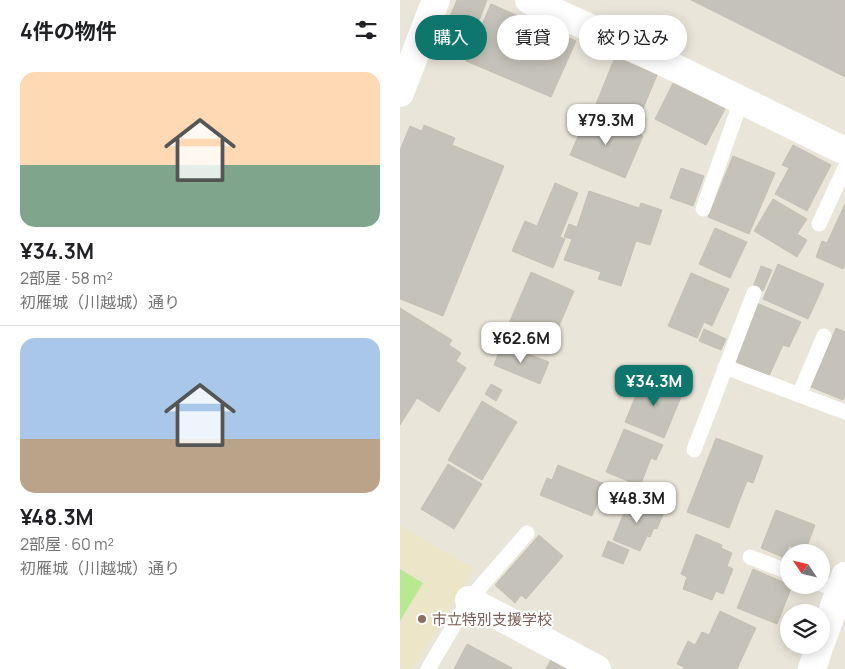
<!DOCTYPE html>
<html lang="ja">
<head>
<meta charset="utf-8">
<style>
  :root { --surface:#fff; --page:#f2f2f2; --text:#202124; --muted:#757577; --line:#e0e0e0; --accent:#0f766e }
  body { margin:0; font-family:Manrope,"Noto Sans JP",sans-serif; background:var(--page); color:var(--text); height:100vh; display:flex; flex-direction:column; font-size:19px; white-space:nowrap }
  * { box-sizing:border-box; margin:0 }
  p { font-size:16px; color:var(--muted) }
  .icon { flex:none; width:28px; height:28px; fill:none; stroke:currentColor; stroke-width:2; stroke-linecap:round; stroke-linejoin:round }
  .map { position:relative; flex:1; overflow:hidden }
  .panel { display:flex; flex-direction:column; background:var(--surface); width:400px }
  .panel>* { flex:none }
  .top-card { position:absolute; left:15px; top:15px; width:355px; height:45px; display:flex; gap:10px }
  .needle { width:32px; rotate:305deg }
  .buttons { position:absolute; left:380px; top:544px; display:grid; gap:10px }
  .buttons a { display:grid; place-items:center; width:50px; height:50px; border-radius:50%; background:var(--surface); box-shadow:0 2px 12px #0003; font-size:25px }
  .price { position:absolute; translate:-50% -42px; padding:0 11px; border-radius:10px; background:#fff; color:#222; font-size:16px; line-height:32px; filter:drop-shadow(0 1px 2px #0008) }
  .price::after { content:''; position:absolute; left:50%; top:30px; width:15px; height:11px; margin-left:-8px; background:inherit; clip-path:polygon(0 0,100% 0,50% 100%) }
  .price.current { background:var(--accent); color:#fff }
  ul { padding:0; list-style:none }
  li { display:grid; align-content:center; gap:10px; height:265px; padding:0 20px }
  li+li { border-top:1px solid var(--line) }
  li span { display:grid; place-items:center; height:155px; border-radius:15px; color:#555 }
  li>.icon { margin-inline-start:auto }
  span .icon { width:90px; height:90px; fill:#fffc; stroke-width:1 }
  li b { font-size:21px }
  h2 { display:flex; justify-content:space-between; align-items:center; height:60px; padding:0 20px; font-size:21px }
  .pill { padding:0 18px; border-radius:22px; background:var(--surface); box-shadow:0 2px 12px #0003; font-size:18px; line-height:45px }
  .pill.current { background:var(--accent); color:#fff }
  main { display:flex; flex:1; min-height:0 }
  .map>svg:first-child { display:block }
  .education { fill:#ece5c8 }
  .pitch { fill:#b8e991 }
  .building { fill:#c5c2b9; stroke:#c5c1b3 }
  .lines { fill:none; stroke-linecap:round; stroke-linejoin:round }
  .service { stroke:#fff; stroke-width:15 }
  .minor { stroke:#fff; stroke-width:28 }
  .tertiary { stroke:#fff; stroke-width:28 }
  .education-dot { fill:#8d6e63; stroke:#fff; stroke-width:2 }
  .labels { text-anchor:middle; dominant-baseline:central; stroke-width:4; stroke-linejoin:round; paint-order:stroke }
  .education-label { font-size:15px; fill:#785e54; stroke:#fff; text-anchor:start }
</style>
</head>
<body>
<main>
<section class="panel">
<h2>4件の物件<svg class="icon" aria-label="filters" viewBox="0 0 24 24"><path d="M4 7h16M4 17h16"/><circle cx="9" cy="7" r="2"/><circle cx="15" cy="17" r="2"/></svg></h2>
<ul>
<li><span style="background:linear-gradient(#ffd9b3 60%,#7fa58c 0)"><svg class="icon" aria-label="home" viewBox="0 0 24 24"><path d="M3 11l9-7 9 7M6 9v11h12V9"/></svg></span><div><b>¥34.3M</b><p>2部屋 · 58 m²</p><p>初雁城（川越城）通り</p></div></li>
<li><span style="background:linear-gradient(#a9c7e8 65%,#b9a48a 0)"><svg class="icon" aria-label="home" viewBox="0 0 24 24"><path d="M3 11l9-7 9 7M6 9v11h12V9"/></svg></span><div><b>¥48.3M</b><p>2部屋 · 60 m²</p><p>初雁城（川越城）通り</p></div></li>
</ul>
</section>
<div class="map">
<svg width="445" height="669" viewBox="0 0 445 669">
  <rect width="100%" height="100%" fill="#eae5d9"/>
  <polygon class="education" points="0,525 74,569 12,669 0,669"/>
  <polygon class="pitch" points="0,569 23,583 0,621"/>
  <g class="building">
    <polygon points="57,0 87,0 69,46 42,35"/>
    <polygon points="291,0 445,0 445,77"/>
    <polygon points="91,4 176,41 151,97 66,61"/>
    <polygon points="215,57 257,75 240,116 235,114 233,119 196,104"/>
    <polygon points="273,83 325,109 306,145 255,119"/>
    <polygon points="188,113 243,136 225,178 170,155"/>
    <polygon points="24,125 55,138 52,145 104,166 43,316 0,299 0,150 10,126 22,131"/>
    <polygon points="393,145 431,165 407,211 375,194 389,168 382,165"/>
    <polygon points="333,156 375,173 349,234 308,217"/>
    <polygon points="281,168 304,176 293,206 270,198"/>
    <polygon points="155,183 178,193 160,237 165,239 153,268 112,251 125,221 137,226"/>
    <polygon points="189,191 239,208 241,203 262,210 250,245 236,241 221,286 198,279 201,272 164,260 172,239 164,237 169,224 177,227"/>
    <polygon points="373,199 407,219 397,234 407,240 397,257 354,231"/>
    <polygon points="445,204 445,264 443,269 416,257 422,241 427,243"/>
    <polygon points="315,228 347,242 330,278 299,264"/>
    <polygon points="378,264 424,284 408,319 363,299"/>
    <polygon points="361,266 372,270 363,291 353,287"/>
    <polygon points="131,272 174,291 149,349 106,330"/>
    <polygon points="291,273 329,289 312,326 304,322 297,338 268,326"/>
    <polygon points="357,303 401,322 389,347 383,345 369,376 332,360"/>
    <polygon points="0,308 52,340 49,345 61,353 56,361 66,368 39,412 17,398 0,425"/>
    <polygon points="436,328 445,332 445,396 443,400 411,387"/>
    <polygon points="304,329 326,339 321,350 299,341"/>
    <polygon points="102,344 149,362 140,384 94,365"/>
    <polygon points="244,376 283,392 264,438 225,422"/>
    <polygon points="91,384 102,390 96,401 85,394"/>
    <polygon points="82,401 117,422 82,480 48,460"/>
    <polygon points="224,429 263,445 256,460 251,458 240,486 206,472"/>
    <polygon points="316,438 363,456 353,483 347,481 329,528 287,512"/>
    <polygon points="48,464 82,484 54,529 21,509"/>
    <polygon points="158,465 205,484 192,516 140,495 147,478 152,480"/>
    <polygon points="230,498 264,512 257,529 254,528 250,537 247,536 240,551 213,540"/>
    <polygon points="376,510 415,525 405,552 389,546 385,558 361,548"/>
    <polygon points="296,534 322,545 321,548 332,553 327,566 333,569 323,594 316,591 312,600 283,589 287,577 281,574"/>
    <polygon points="139,535 163,556 126,599 121,595 115,603 95,585"/>
    <polygon points="208,541 229,550 223,564 202,556"/>
    <polygon points="353,569 392,586 377,624 337,608"/>
    <polygon points="320,611 356,628 337,669 283,669 284,667 277,664 288,641 295,645 302,632 309,635"/>
    <polygon points="67,644 112,668 112,669 54,669"/>
    <polygon points="152,657 173,669 146,669"/>
  </g>
  <g class="lines">
    <g class="service">
      <polyline points="303,209 341,101"/>
      <polyline points="419,224 445,168"/>
      <polyline points="325,367 445,412"/>
      <polyline points="399,395 424,336"/>
      <polyline points="294,450 354,293"/>
      <polyline points="350,557 389,572"/>
      <polyline points="421,584 440,591"/>
      <polyline points="28,669 69,600 127,533"/>
    </g>
    <g class="minor">
      <polyline points="129,0 253,57 445,151"/>
      <polyline points="0,93 36,0"/>
      <polyline points="69,600 197,669"/>
    </g>
    <g class="tertiary">
      <polyline points="421,643 445,576"/>
      <polyline points="412,669 420,645"/>
    </g>
  </g>
  <circle class="education-dot" cx="22" cy="619" r="5"/>
  <g class="labels">
    <g class="education-label">
      <text x="32" y="619">市立特別支援学校</text>
    </g>
  </g>
</svg>
<div class="buttons">
<a><svg class="needle" viewBox="-14 -14 28 28"><path d="M0-13l5 13h-10z" fill="#e53935"/><path d="M0 13l5-13h-10z" fill="#757577"/></svg></a>
<a><svg class="icon" aria-label="layers" viewBox="0 0 24 24"><path d="M12 4l9 5-9 5-9-5zM3 14l9 5 9-5"/></svg></a>
</div>
<b class="price" style="left:206px;top:146px">¥79.3M</b>
<b class="price" style="left:121px;top:364px">¥62.6M</b>
<b class="price current" style="left:254px;top:407px">¥34.3M</b>
<b class="price" style="left:237px;top:524px">¥48.3M</b>
<div class="top-card">
<a class="pill current">購入</a>
<a class="pill">賃貸</a>
<a class="pill">絞り込み</a>
</div>
</div>
</main>
</body>
</html>
